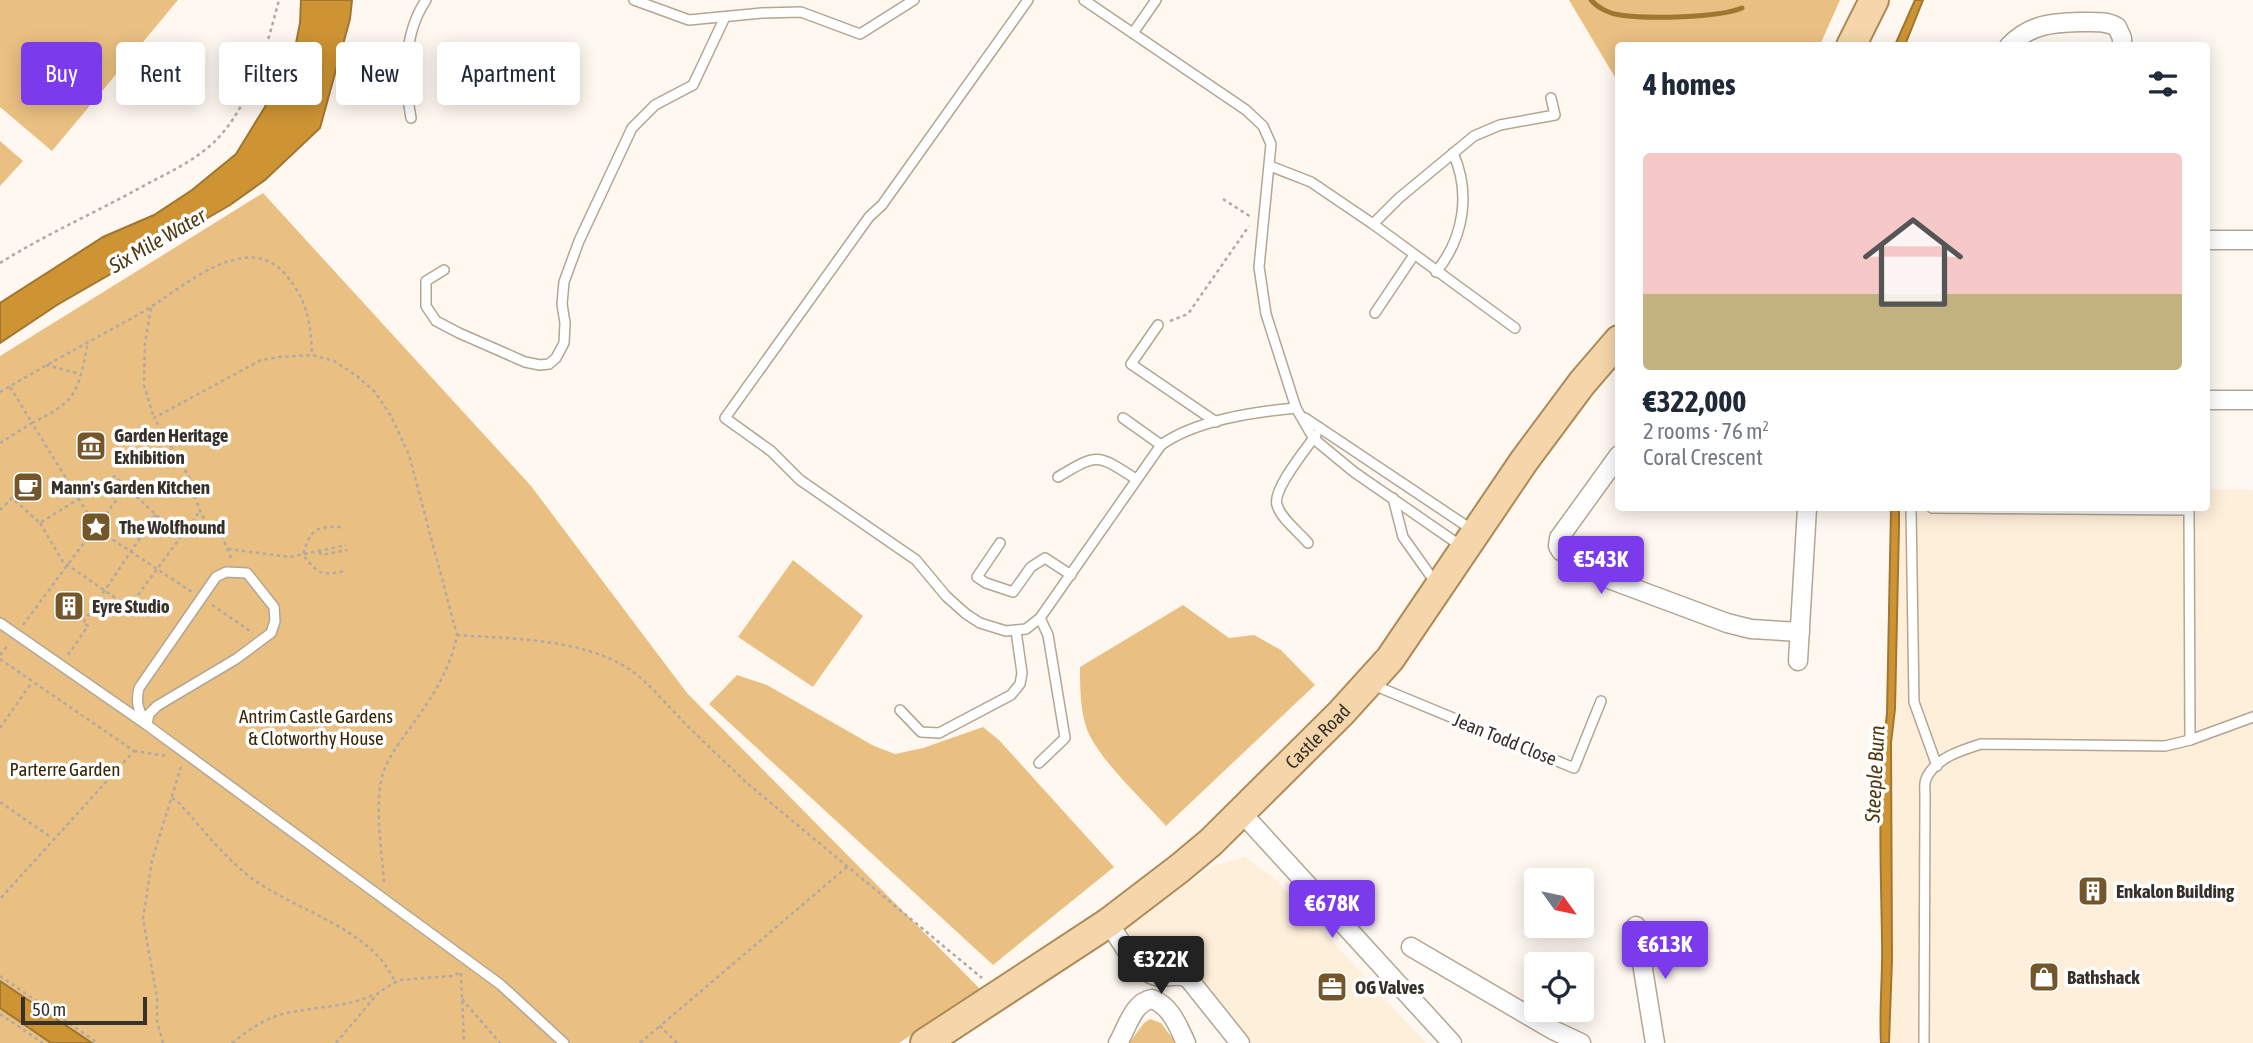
<!DOCTYPE html>
<html lang="en">
<head>
<meta charset="utf-8">
<style>
  :root { --surface:#fff; --page:#f6f6f7; --text:#1f2937; --muted:#747a83; --line:#e0e1e3; --accent:#7c3aed }
  body { margin:0; font-family:"Asap Condensed",sans-serif; background:var(--page); color:var(--text); height:100vh; display:flex; flex-direction:column; font-size:26px; white-space:nowrap }
  * { box-sizing:border-box; margin:0 }
  p { font-size:23px; color:var(--muted) }
  .icon { flex:none; width:38px; height:38px; fill:none; stroke:currentColor; stroke-width:2; stroke-linecap:round; stroke-linejoin:round }
  .map { position:relative; flex:1; overflow:hidden }
  .drawer { position:absolute; left:1615px; top:42px; width:595px; height:469px; display:flex; flex-direction:column; background:var(--surface); border-radius:7px; box-shadow:0 4px 18px #0003 }
  .drawer>* { flex:none }
  .guide { position:absolute; left:21px; top:42px; width:665px; height:63px; display:flex; gap:14px }
  .needle { width:46px; rotate:123deg }
  .fabs { position:absolute; left:1524px; top:868px; display:grid; gap:14px }
  .fabs a { display:grid; place-items:center; width:70px; height:70px; border-radius:7px; background:var(--surface); box-shadow:0 4px 18px #0003; font-size:35px }
  .scale { position:absolute; left:21px; bottom:18px; width:126px; box-sizing:border-box; padding-left:7px; border:4px solid #37312a; border-top:0; font-size:19px; line-height:24px; white-space:nowrap; color:#37312a; -webkit-text-stroke:5px #fff; paint-order:stroke }
  .price { position:absolute; translate:-50% -60px; padding:0 16px; border-radius:7px; background:var(--accent); color:#fff; font-size:23px; line-height:46px; filter:drop-shadow(0 2px 4px #0008) }
  .price::after { content:''; position:absolute; left:50%; top:42px; width:21px; height:16px; margin-left:-10px; background:inherit; clip-path:polygon(0 0,100% 0,50% 100%) }
  .price.current { background:#222; color:#fff }
  ul { padding:0; list-style:none }
  li { display:grid; align-content:center; gap:14px; height:371px; padding:0 28px }
  li+li { border-top:2px solid var(--line) }
  li span { display:grid; place-items:center; height:217px; border-radius:7px; color:#555 }
  li>.icon { margin-inline-start:auto }
  span .icon { width:126px; height:126px; fill:#fffc; stroke-width:1 }
  li b { font-size:30px }
  h2 { display:flex; justify-content:space-between; align-items:center; height:84px; padding:0 28px; font-size:30px }
  .chip { padding:0 24px; border-radius:7px; background:var(--surface); box-shadow:0 4px 18px #0003; font-size:24px; line-height:63px }
  .chip.current { background:var(--accent); color:#fff }
  .map>svg:first-child { display:block }
  .built { fill:#feefda }
  .green { fill:#eac082 }
  .water { fill:#ce9434; stroke:#a17631; stroke-width:2 }
  .lines { fill:none; stroke-linecap:round; stroke-linejoin:round }
  .stream { stroke:#a17631; stroke-width:5 }
  .lane-casing { stroke:#b3a693; stroke-width:12 }
  .street-casing { stroke:#b3a693; stroke-width:21 }
  .primary-casing { stroke:#ad8b59; stroke-width:32 }
  .path { stroke:#b0aaa2; stroke-width:2.5; stroke-dasharray:3.5 3.5; stroke-linecap:butt }
  .lane { stroke:#fff; stroke-width:9 }
  .street { stroke:#fff; stroke-width:18 }
  .primary { stroke:#f4d6aa; stroke-width:28 }
  .labels { text-anchor:middle; dominant-baseline:central; stroke-width:7; stroke-linejoin:round; paint-order:stroke }
  .poi-label { font-size:19px; font-weight:bold; fill:#37312a; stroke:#fff; text-anchor:start }
  .park-label { font-size:19px; fill:#3b2500; stroke:#fff }
  .street-label { font-size:19px; fill:#37312a; stroke:#fff }
  .water-label { font-size:21px; font-style:italic; fill:#503811; stroke:#fff }
</style>
</head>
<body>
<div class="map">
<svg width="2253" height="1043" viewBox="0 0 2253 1043">
  <rect width="100%" height="100%" fill="#fef8f0"/>
  <g class="built">
    <polygon points="2207,489 2253,490 2253,1043 1881,1043 1883,960 1881,825 1883,745 1887,717 1893,508 2207,508"/>
    <polygon points="1245,857 1274,878 1426,1043 1251,1043 1196,974 1181,965 1160,965 1142,951 1125,926 1213,866"/>
  </g>
  <g class="green">
    <polygon points="0,0 178,0 52,151 0,107"/>
    <polygon points="1569,0 1840,0 1820,45 1619,46 1619,84"/>
    <polygon points="0,141 23,161 0,186"/>
    <polygon points="263,193 531,486 687,693 981,990 899,1043 0,1043 0,356"/>
    <polygon points="793,560 863,616 813,687 738,637"/>
    <path d="M 1183,605 L 1229,638 L 1254,635 L 1281,650 L 1315,685 L 1166,826 C 1143,800 1107,767 1091,738 C 1080,718 1080,689 1080,667 Z"/>
    <polygon points="737,675 767,685 874,746 895,754 923,748 983,727 999,740 1114,867 993,965 709,704"/>
    <polygon points="1150,1019 1161,1023 1176,1043 1129,1043 1144,1023"/>
  </g>
  <g class="water">
    <polygon points="301,0 352,0 350,19 320,128 265,180 230,205 57,305 0,343 0,303 103,237 154,215 192,190 236,154 292,63 300,23"/>
    <polygon points="1915,0 1923,0 1905,45 1895,45"/>
    <path d="M 1891,508 L 1899,508 L 1899,526 L 1895,709 L 1891,743 L 1892,960 L 1889,1043 L 1881,1043 C 1879,1009 1883,975 1882,940 C 1881,865 1877,788 1887,714 Z"/>
    <polygon points="0,981 92,1043 51,1043 0,1008"/>
  </g>
  <g class="lines">
    <path class="stream" d="M 1591,0 C 1598,8 1610,14 1620,15 C 1647,19 1718,18 1742,8"/>
    <g class="lane-casing">
      <g id="lane">
        <polyline points="634,0 689,20 762,13 801,12 860,34 914,0"/>
        <path d="M 1028,0 L 882,205 L 869,217 L 725,418 L 771,451 L 800,480 L 916,560 L 946,596 L 966,614 L 980,623 L 1006,631 L 1026,629 L 1040,618 L 1161,445 C 1196,420 1254,412 1296,408"/>
        <polyline points="1084,0 1246,110 1263,126 1271,144 1259,267 1266,314 1296,408 1314,439 1354,472 1461,546"/>
        <polyline points="1133,33 1156,0"/>
        <path d="M 411,118 C 404,79 403,34 426,0"/>
        <polyline points="1270,166 1311,182 1373,224 1515,328"/>
        <polyline points="1373,224 1399,198 1474,136 1500,125 1555,115 1551,98"/>
        <polyline points="444,270 426,281 426,306 436,321 459,333 525,362 540,365 549,364 556,358 564,343 565,323 562,304 564,282 579,241 632,128 655,105 693,85 725,17"/>
        <path d="M 1436,272 C 1464,238 1471,193 1453,153"/>
        <polyline points="1375,313 1414,255"/>
        <polyline points="1158,325 1131,364 1216,422"/>
        <polyline points="1123,418 1161,445"/>
        <polyline points="1305,418 1474,531"/>
        <path d="M 1058,477 C 1098,453 1097,454 1136,479"/>
        <polyline points="1393,498 1403,537 1430,575 1438,581"/>
        <polyline points="1911,508 1914,702 1937,766"/>
        <polyline points="1932,508 2189,510 2190,740"/>
        <polyline points="1000,543 977,577 986,583 1013,592 1031,567 1045,558 1071,575"/>
        <path d="M 1308,543 C 1299,532 1281,519 1277,505 C 1272,490 1306,449 1316,435"/>
        <path d="M 0,623 L 147,725 L 149,714 L 157,706 L 236,659 L 271,633 L 275,621 L 274,607 L 247,573 L 226,572 L 216,577 L 139,688 C 135,704 139,711 147,725 L 501,985 L 564,1043"/>
        <polyline points="1371,684 1574,768 1601,701"/>
        <polyline points="900,710 921,732 939,733 1011,695 1020,684 1022,673 1016,631"/>
        <polyline points="1039,763 1065,738 1048,635 1040,618"/>
        <path d="M 1924,1043 L 1925,796 C 1925,791 1924,784 1926,779 C 1935,758 1962,750 1981,744 L 2165,746 L 2190,740 L 2253,717"/>
      </g>
    </g>
    <g class="street-casing">
      <g id="street">
        <path d="M 2009,46 C 2031,23 2054,23 2083,22 C 2095,22 2107,21 2117,27 L 2122,38 L 2122,46"/>
        <polyline points="2207,240 2253,240"/>
        <polyline points="2207,400 2253,400"/>
        <polyline points="1619,455 1559,538 1558,546 1561,551 1606,578 1727,623 1751,629 1800,632"/>
        <polyline points="1798,661 1807,508"/>
        <polyline points="1241,812 1452,1043"/>
        <path d="M 1108,923 C 1122,940 1133,970 1156,976 C 1168,979 1177,972 1188,978 L 1240,1043"/>
        <polyline points="1636,926 1655,1043"/>
        <polyline points="1411,947 1553,1030 1581,1043"/>
        <path d="M 1118,1043 C 1127,1028 1133,1002 1152,999 C 1171,1006 1178,1026 1186,1043"/>
      </g>
    </g>
    <g class="primary-casing">
      <g id="primary">
        <polyline points="1851,46 1874,0"/>
        <path id="s1" d="M 925,1043 L 1108,923 L 1180,868 L 1211,842 L 1341,713 L 1390,659 L 1524,461 L 1582,383 L 1619,340"/>
      </g>
    </g>
    <g class="path">
      <polyline points="1223,199 1251,217"/>
      <path d="M 0,263 C 46,234 97,212 145,185 C 172,171 200,158 220,136 C 252,100 267,46 279,0"/>
      <polyline points="151,308 145,343 144,385 154,418"/>
      <polyline points="1170,321 1188,314 1249,226"/>
      <polyline points="46,365 80,374"/>
      <path d="M 10,387 L 32,423 C 43,417 56,411 65,403 C 81,390 84,360 88,342"/>
      <path d="M 0,392 C 46,365 94,339 141,313 C 179,291 246,227 286,275 C 307,300 311,323 312,355"/>
      <polyline points="0,443 32,423 93,522"/>
      <polyline points="126,487 179,536"/>
      <polyline points="0,510 12,498 40,523 115,476 126,487 100,522"/>
      <circle cx="96" cy="527" r="6"/>
      <polyline points="40,523 63,562 129,607 200,511"/>
      <path d="M 341,527 C 315,526 310,530 303,555 C 318,574 321,576 345,571"/>
      <polyline points="101,532 192,592"/>
      <polyline points="228,549 290,557 346,545"/>
      <polyline points="319,552 322,555 347,550"/>
      <path d="M 231,558 L 222,536 L 206,522 L 200,511 L 189,477 L 154,418 L 261,360 L 279,357 L 312,355 L 334,361 L 357,376 L 375,392 L 391,416 L 409,455 L 457,635 C 450,670 433,696 412,725 C 402,739 390,754 384,771 C 373,800 382,851 384,883"/>
      <polyline points="212,605 253,633"/>
      <polyline points="23,625 92,532"/>
      <path d="M 457,635 C 511,639 576,638 624,666 C 646,679 662,700 679,717 C 701,740 725,762 748,784 L 982,978"/>
      <polyline points="0,655 9,644"/>
      <polyline points="68,655 88,626 83,623 156,514"/>
      <polyline points="0,659 134,751 0,899"/>
      <polyline points="0,728 32,682"/>
      <polyline points="134,751 167,756"/>
      <path d="M 172,798 L 179,803 C 202,828 223,856 250,877 C 295,911 372,928 395,982"/>
      <polyline points="0,802 52,838"/>
      <polyline points="461,973 464,1043"/>
      <polyline points="0,976 98,1043"/>
      <polyline points="462,999 500,1043"/>
      <polyline points="0,1014 43,1043"/>
      <polyline points="163,1043 157,1021 157,997 143,919 152,860 181,767"/>
      <path d="M 232,1043 C 246,1032 261,1021 279,1015 C 311,1006 344,1009 375,994"/>
      <polyline points="336,1043 379,992 399,980 453,976 461,972"/>
      <polyline points="640,1043 660,1026"/>
      <polyline points="677,1043 660,1026 847,867"/>
    </g>
    <use href="#lane" class="lane"/>
    <use href="#street" class="street"/>
    <use href="#primary" class="primary"/>
  </g>
  <defs>
    <g id="museum-square" transform="scale(1.575)"><rect x="-9" y="-9" width="18" height="18" rx="4" fill="#73562a" stroke="#fff"/><path d="M0-6L6-3V-2H-6V-3ZM-5-1h2V3h-2ZM-1-1h2V3h-2ZM3-1h2V3H3ZM-6 4H6V6H-6Z" fill="#fff"/></g>
    <g id="cafe-square" transform="scale(1.575)"><rect x="-9" y="-9" width="18" height="18" rx="4" fill="#73562a" stroke="#fff"/><path d="M-5.5-4.5H6V0H3Q3 3.5 0 3.5H-2.5Q-5.5 3.5-5.5 0ZM3-3.2v2h1.7v-2ZM-6 4.5H4V6H-6Z" fill="#fff"/></g>
    <g id="sight-square" transform="scale(1.575)"><rect x="-9" y="-9" width="18" height="18" rx="4" fill="#73562a" stroke="#fff"/><path d="M0-6L1.8-2.2L6-1.7L2.9 1.2L3.7 5.4L0 3.3L-3.7 5.4L-2.9 1.2L-6-1.7L-1.8-2.2Z" fill="#fff"/></g>
    <g id="building-square" transform="scale(1.575)"><rect x="-9" y="-9" width="18" height="18" rx="4" fill="#73562a" stroke="#fff"/><path d="M-4-6H4V6H1V3H-1V6H-4ZM-2.5-4.3h1.7v1.8h-1.7ZM.8-4.3h1.7v1.8H.8ZM-2.5-1h1.7V.8h-1.7ZM.8-1h1.7V.8H.8Z" fill="#fff"/></g>
    <g id="shop-square" transform="scale(1.575)"><rect x="-9" y="-9" width="18" height="18" rx="4" fill="#73562a" stroke="#fff"/><path d="M-5-2.5h2.3a2.7 3.5 0 0 1 5.4 0H5L5.5 6h-11ZM-1.5-2.5h3a1.5 2.3 0 0 0-3 0Z" fill="#fff"/></g>
    <g id="office-square" transform="scale(1.575)"><rect x="-9" y="-9" width="18" height="18" rx="4" fill="#73562a" stroke="#fff"/><path d="M-6-3h4V-5.5h4V-3h4V5H-6ZM-1-4.5V-3h2v-1.5ZM-6 0V1H6V0Z" fill="#fff"/></g>
  </defs>
  <g fill-rule="evenodd">
    <use href="#museum-square" x="91" y="446"/>
    <use href="#cafe-square" x="28" y="487"/>
    <use href="#sight-square" x="96" y="527"/>
    <use href="#building-square" x="69" y="606"/>
    <use href="#building-square" x="2093" y="891"/>
    <use href="#shop-square" x="2044" y="977"/>
    <use href="#office-square" x="1332" y="987"/>
  </g>
  <g class="labels">
    <g class="poi-label">
      <text x="114" y="435">Garden Heritage<tspan x="114" dy="22">Exhibition</tspan></text>
      <text x="51" y="487">Mann's Garden Kitchen</text>
      <text x="119" y="527">The Wolfhound</text>
      <text x="92" y="606">Eyre Studio</text>
      <text x="2116" y="891">Enkalon Building</text>
      <text x="2067" y="977">Bathshack</text>
      <text x="1355" y="987">OG Valves</text>
    </g>
    <g class="park-label">
      <text x="316" y="716">Antrim Castle Gardens<tspan x="316" dy="22">&amp; Clotworthy House</tspan></text>
      <text x="65" y="769">Parterre Garden</text>
    </g>
    <g class="street-label">
      <text stroke="none"><textPath href="#s1" startOffset="500">Castle Road</textPath></text>
      <text transform="translate(1505 739) rotate(22)">Jean Todd Close</text>
    </g>
    <g class="water-label">
      <text transform="translate(157 240) rotate(-30)">Six Mile Water</text>
      <text transform="translate(1874 774) rotate(-87)">Steeple Burn</text>
    </g>
  </g>
</svg>
<div class="fabs">
<a><svg class="needle" viewBox="-14 -14 28 28"><path d="M0-13l5 13h-10z" fill="#e53935"/><path d="M0 13l5-13h-10z" fill="#747a83"/></svg></a>
<a><svg class="icon" aria-label="locate" viewBox="0 0 24 24"><circle cx="12" cy="12" r="6"/><path d="M12 2v4M12 18v4M2 12h4M18 12h4"/></svg></a>
</div>
<div class="scale">50 m</div>
<b class="price" style="left:1601px;top:596px">€543K</b>
<b class="price" style="left:1332px;top:940px">€678K</b>
<b class="price" style="left:1665px;top:981px">€613K</b>
<b class="price current" style="left:1161px;top:996px">€322K</b>
<div class="guide">
<a class="chip current">Buy</a>
<a class="chip">Rent</a>
<a class="chip">Filters</a>
<a class="chip">New</a>
<a class="chip">Apartment</a>
</div>
<section class="drawer">
<h2>4 homes<svg class="icon" aria-label="filters" viewBox="0 0 24 24"><path d="M4 7h16M4 17h16"/><circle cx="9" cy="7" r="2"/><circle cx="15" cy="17" r="2"/></svg></h2>
<ul>
<li><span style="background:linear-gradient(#f6c9c9 65%,#c2b280 0)"><svg class="icon" aria-label="home" viewBox="0 0 24 24"><path d="M3 11l9-7 9 7M6 9v11h12V9"/></svg></span><div><b>€322,000</b><p>2 rooms · 76 m²</p><p>Coral Crescent</p></div></li>
</ul>
</section>
</div>
</body>
</html>
